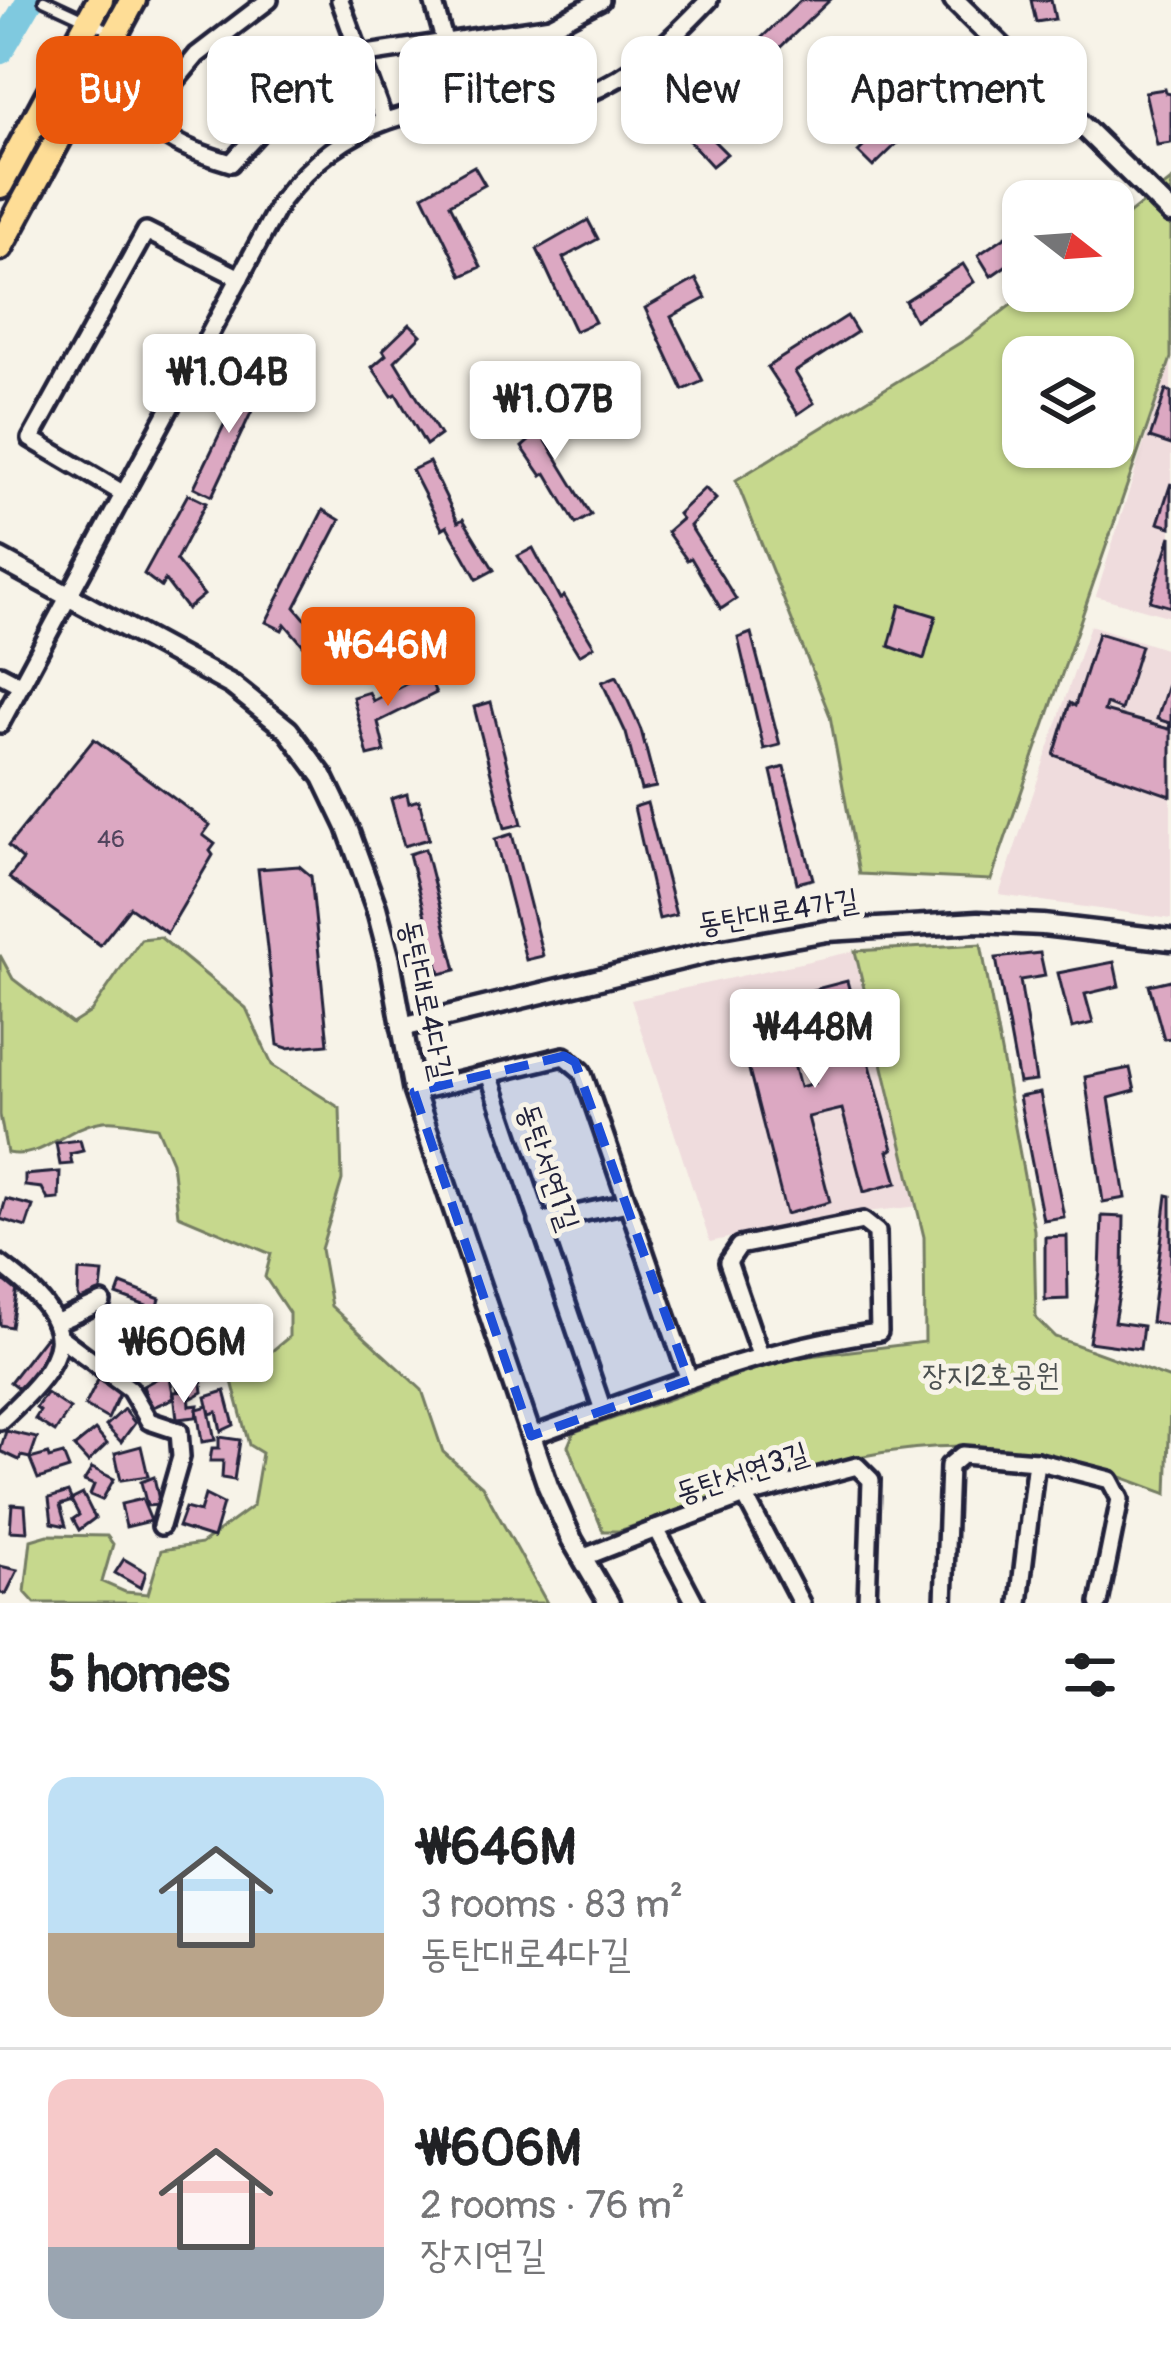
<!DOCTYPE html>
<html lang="en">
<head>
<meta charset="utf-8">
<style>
  :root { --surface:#fff; --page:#f2f2f2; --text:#202124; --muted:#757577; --line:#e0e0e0; --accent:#ea580c }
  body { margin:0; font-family:Pangolin,"Poor Story",sans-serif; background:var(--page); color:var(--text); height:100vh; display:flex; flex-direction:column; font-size:45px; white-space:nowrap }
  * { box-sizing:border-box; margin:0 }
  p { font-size:39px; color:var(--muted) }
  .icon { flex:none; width:66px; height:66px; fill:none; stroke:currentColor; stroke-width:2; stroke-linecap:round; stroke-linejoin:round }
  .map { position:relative; height:1603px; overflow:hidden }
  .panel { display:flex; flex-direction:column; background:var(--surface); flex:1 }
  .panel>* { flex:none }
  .top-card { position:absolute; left:36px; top:36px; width:1101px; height:108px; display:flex; gap:24px }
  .needle { width:78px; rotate:107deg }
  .buttons { position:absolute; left:1002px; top:180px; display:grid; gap:24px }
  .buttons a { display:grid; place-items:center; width:132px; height:132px; border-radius:24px; background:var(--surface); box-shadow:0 3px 9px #0004; font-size:60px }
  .price { position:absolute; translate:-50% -102px; padding:0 27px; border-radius:12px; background:#fff; color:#222; font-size:39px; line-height:78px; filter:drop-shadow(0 3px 6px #0008) }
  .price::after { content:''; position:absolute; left:50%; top:72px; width:36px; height:27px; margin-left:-18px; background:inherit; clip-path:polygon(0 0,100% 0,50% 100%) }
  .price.current { background:var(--accent); color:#fff }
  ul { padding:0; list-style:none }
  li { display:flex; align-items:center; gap:36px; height:300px; padding:0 48px }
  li+li { border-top:3px solid var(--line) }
  li span { display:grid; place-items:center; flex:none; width:336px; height:240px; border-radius:24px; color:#555 }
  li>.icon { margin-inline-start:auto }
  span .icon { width:144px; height:144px; fill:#fffc; stroke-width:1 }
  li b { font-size:51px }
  h2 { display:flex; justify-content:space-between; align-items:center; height:144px; padding:0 48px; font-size:51px }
  .chip { padding:0 42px; border-radius:24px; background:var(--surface); box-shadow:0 3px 9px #0004; font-size:42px; line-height:108px }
  .chip.current { background:var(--accent); color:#fff }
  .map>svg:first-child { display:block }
  .built { fill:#efdcdd }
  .green { fill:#c6d88d; stroke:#747d64; stroke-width:3; fill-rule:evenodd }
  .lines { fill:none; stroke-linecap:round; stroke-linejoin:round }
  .river { stroke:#7fc9df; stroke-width:27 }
  .building { fill:#dca8c2; stroke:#22223b; stroke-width:3 }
  .service-casing { stroke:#22223b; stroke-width:16 }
  .minor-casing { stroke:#22223b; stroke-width:24 }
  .tertiary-casing { stroke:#22223b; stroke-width:27 }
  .primary-casing { stroke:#22223b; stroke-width:33 }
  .service { stroke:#f7f3e8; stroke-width:8 }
  .minor { stroke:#f7f3e8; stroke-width:15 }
  .tertiary { stroke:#f7f3e8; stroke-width:18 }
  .primary { stroke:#fedd96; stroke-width:24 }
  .marked { fill:#1d4ed8; fill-opacity:0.2; stroke:#1d4ed8; stroke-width:9; stroke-dasharray:24 15; stroke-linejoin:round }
  .labels { text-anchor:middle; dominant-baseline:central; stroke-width:10; stroke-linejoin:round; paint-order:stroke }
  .number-label { font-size:24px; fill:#50445d }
  .street-label { font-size:30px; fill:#22223b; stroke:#f7f3e8 }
  .park-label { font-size:30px; fill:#4b5050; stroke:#f7f3e8 }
</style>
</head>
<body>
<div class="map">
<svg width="1171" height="1603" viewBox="0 0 1171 1603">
  <rect width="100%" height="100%" fill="#f7f3e8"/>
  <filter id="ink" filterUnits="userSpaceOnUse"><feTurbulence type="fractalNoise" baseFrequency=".00833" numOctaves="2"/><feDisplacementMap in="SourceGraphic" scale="24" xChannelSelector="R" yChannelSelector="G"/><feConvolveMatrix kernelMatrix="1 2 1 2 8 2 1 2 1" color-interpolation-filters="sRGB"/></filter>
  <g filter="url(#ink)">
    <g class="built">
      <polygon points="1171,358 1171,617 1096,596"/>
      <polygon points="1090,625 1171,651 1171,919 999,895"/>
      <polygon points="855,951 919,1206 821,1217 710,1242 631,1000"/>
    </g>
    <g class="green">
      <path d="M 1171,181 L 1171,358 L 991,880 L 859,874 L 830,716 L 736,480 L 968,338 L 1029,291 L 1113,291 L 1113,226 ZM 1023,357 L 1113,357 L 1113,447 L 1023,447 Z"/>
      <path d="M 160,937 L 246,1008 L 272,1065 L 340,1108 L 342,1180 L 321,1249 L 331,1306 L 422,1390 L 443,1452 L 482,1486 L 547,1603 L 35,1603 L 25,1592 L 31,1540 L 48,1535 L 107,1536 L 113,1544 L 102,1582 L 125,1592 L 148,1594 L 161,1550 L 201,1544 L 253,1506 L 262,1453 L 249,1445 L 229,1370 L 261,1360 L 289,1337 L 289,1313 L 265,1277 L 271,1254 L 178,1215 L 172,1162 L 157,1127 C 138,1125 115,1118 98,1122 C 62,1129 44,1160 7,1153 L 0,1115 L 0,955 L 13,979 L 72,1024 L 91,1012 L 141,939 Z"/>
      <path d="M 981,944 L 1034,1230 L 1036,1318 L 1055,1337 L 1171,1379 L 1167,1494 C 1129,1480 1092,1465 1052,1456 C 904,1421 757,1484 619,1531 L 603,1531 L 568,1446 L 574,1432 L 785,1359 L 925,1342 L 924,1237 L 855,951 Z"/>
    </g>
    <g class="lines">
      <polyline class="river" points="0,51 30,0"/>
    </g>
    <g class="building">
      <polygon points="801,0 830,0 770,57 757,42"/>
      <polygon points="1031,0 1051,0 1055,19 1036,22"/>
      <polygon points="748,55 760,67 699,126 727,154 712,166 673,123"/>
      <polygon points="943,70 958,84 873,167 858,152"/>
      <polygon points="1165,89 1166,93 1171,94 1171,143 1157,145 1145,92"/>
      <polygon points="474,166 485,185 450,204 481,267 462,276 423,195"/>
      <polygon points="588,220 598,239 563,258 595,322 575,331 537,249"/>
      <polygon points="1023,225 1023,254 991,276 978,255"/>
      <polygon points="963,264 974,282 915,320 905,301"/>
      <polygon points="696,279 706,298 671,317 703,381 683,390 645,308"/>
      <polygon points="847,316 857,332 795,372 814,403 798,414 767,367"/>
      <polygon points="410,324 421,335 395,361 440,435 426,445 396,394 392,396 372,367 386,355 383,350"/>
      <polygon points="248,375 265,383 212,496 194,487"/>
      <polygon points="1166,390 1171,392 1171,445 1150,438"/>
      <polygon points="560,404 571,415 546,441 591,515 576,524 546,473 542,476 522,447 537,434 533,430"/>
      <polygon points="429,462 458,522 463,519 494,570 477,579 447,526 442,529 412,470"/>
      <polygon points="1171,483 1171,527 1158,523"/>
      <polygon points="705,488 716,499 690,526 736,599 721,609 691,558 687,560 667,532 682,519 678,514"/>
      <polygon points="188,494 206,503 176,560 204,595 187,609 165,580 161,587 144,574"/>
      <polygon points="323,510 340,520 295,607 324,641 309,652 285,624 282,630 266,622"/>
      <polygon points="1171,536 1171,607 1150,601"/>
      <polygon points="533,548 560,599 564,596 594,646 579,655 518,556"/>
      <polygon points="900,605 936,616 924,659 889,646"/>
      <polygon points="751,633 780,745 764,749 738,638"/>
      <polygon points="1098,633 1141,646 1121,710 1106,704 1104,711 1169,729 1170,723 1157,719 1171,675 1171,796 1054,755 1070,703 1075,706"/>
      <polygon points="427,673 436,693 378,722 385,752 368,756 353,697 369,692 373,701"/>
      <polygon points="617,676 641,730 656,787 641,790 626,733 602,682"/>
      <polygon points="491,702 522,824 505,828 474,707"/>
      <polygon points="94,739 210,825 203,835 215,844 210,851 213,855 167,933 130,907 100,945 9,878 23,860 8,846"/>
      <polygon points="784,767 813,879 797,883 771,771"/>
      <polygon points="407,794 409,803 419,800 429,839 404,846 391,799"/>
      <polygon points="647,803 676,915 659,919 634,807"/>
      <polygon points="512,834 543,956 526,960 495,839"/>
      <polygon points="425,849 456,970 440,974 409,854"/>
      <polygon points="299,866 311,876 328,1044 287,1048 278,1045 258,869"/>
      <polygon points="1040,953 1045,976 1020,980 1036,1081 1019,1083 996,958"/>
      <polygon points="1114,962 1119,986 1085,994 1093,1023 1072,1028 1058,973"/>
      <polygon points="1171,980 1171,1038 1164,1039 1149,985"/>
      <polygon points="847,981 893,1149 888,1151 897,1183 864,1192 842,1109 808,1117 830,1202 786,1214 733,1007 776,996 800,1087 815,1083 793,995"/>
      <polygon points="1130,1068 1135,1091 1109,1098 1125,1198 1103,1202 1085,1077"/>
      <polygon points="1040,1093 1064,1217 1043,1220 1019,1097"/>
      <polygon points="80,1140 83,1151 70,1154 72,1164 60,1165 56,1143"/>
      <polygon points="60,1172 59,1199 48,1200 42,1188 25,1186 25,1175"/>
      <polygon points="1167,1195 1171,1196 1171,1325 1151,1322"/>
      <polygon points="6,1199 33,1206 26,1227 0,1219"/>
      <polygon points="1102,1216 1124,1217 1123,1273 1114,1322 1143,1326 1140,1349 1089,1342 1100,1273"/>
      <polygon points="1067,1236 1068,1299 1045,1300 1045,1237"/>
      <polygon points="79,1271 103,1273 100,1298 82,1305 78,1296"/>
      <polygon points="0,1281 18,1282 11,1327 0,1325"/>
      <polygon points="121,1284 160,1299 157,1310 117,1295"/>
      <polygon points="173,1308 192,1329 169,1350 156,1334"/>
      <polygon points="128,1335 138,1341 123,1359 114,1351"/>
      <polygon points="45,1337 58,1353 26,1394 10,1382"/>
      <polygon points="144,1337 152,1344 131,1364 126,1357"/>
      <polygon points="200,1371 203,1392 192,1398 190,1388 178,1391 175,1377"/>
      <polygon points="169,1372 174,1398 151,1408 143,1386"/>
      <polygon points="100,1376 123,1386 108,1419 85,1406"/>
      <polygon points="189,1391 190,1406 198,1405 196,1417 177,1419 174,1392"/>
      <polygon points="225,1391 234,1425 221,1431 217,1412 210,1414 206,1397"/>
      <polygon points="46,1393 70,1409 55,1432 35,1419 40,1411 36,1408"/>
      <polygon points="208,1406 215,1440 202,1442 197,1409"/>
      <polygon points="124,1409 135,1423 121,1442 106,1426"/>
      <polygon points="95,1430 107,1444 88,1462 74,1447"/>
      <polygon points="6,1431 37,1438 30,1458 21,1456 19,1460 0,1451"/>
      <polygon points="219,1437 240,1440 234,1480 222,1478 223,1461 210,1461 212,1448 219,1448"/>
      <polygon points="141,1446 148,1476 121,1480 115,1453"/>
      <polygon points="48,1454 49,1458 63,1454 69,1469 38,1479 30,1459"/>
      <polygon points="92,1468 114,1479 102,1500 90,1495 94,1485 84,1481"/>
      <polygon points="154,1477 160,1505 147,1506 141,1482"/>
      <polygon points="68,1492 72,1501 60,1505 66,1526 52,1523 49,1498"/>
      <polygon points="83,1494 95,1518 79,1530 73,1519 79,1515 71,1500"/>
      <polygon points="205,1495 223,1504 213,1538 178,1527 185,1508 200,1512"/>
      <polygon points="142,1499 151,1521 126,1527 121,1504"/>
      <polygon points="12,1504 25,1505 27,1532 10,1531"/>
      <polygon points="124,1559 146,1572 141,1588 115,1573"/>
      <polygon points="0,1566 18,1570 6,1594 0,1593"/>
    </g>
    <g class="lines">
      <g class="service-casing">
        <polyline id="service" points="44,0 113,32"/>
      </g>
      <g class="minor-casing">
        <g id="minor">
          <path d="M 269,0 L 197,55 L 147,115 C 159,141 204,155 231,163 C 268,122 308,77 360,55 L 384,120"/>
          <polyline points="340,0 360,55 551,26 558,98"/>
          <polyline points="433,0 444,40"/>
          <polyline points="551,26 601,0"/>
          <polyline points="124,494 31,439 146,231 240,278"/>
          <polyline points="0,674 21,685"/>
          <path d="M 0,724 L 281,201 C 366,90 460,110 584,95 C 637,74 670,41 709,0"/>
          <polyline points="414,1092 489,1074"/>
          <polyline points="538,1222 628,1203"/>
          <path d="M 0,1264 C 85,1328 70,1356 0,1421"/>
          <polyline points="55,1323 102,1302"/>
          <polyline points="60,1337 130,1389 149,1421 179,1431 181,1457 161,1526"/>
          <polyline points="603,1410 489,1074 564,1056 582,1071 689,1380"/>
          <path d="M 531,1436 C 646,1395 758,1348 879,1332 L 877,1232 L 863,1221 L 739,1246 L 728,1262 L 760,1355"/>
          <polyline points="745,1496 801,1603"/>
          <polyline points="582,1558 656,1529"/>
          <polyline points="695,1603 656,1529 745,1496 857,1466 871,1480 867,1603"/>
          <polyline points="944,1603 949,1466 962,1455 1036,1461 1110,1480 1120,1499 1099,1603"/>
          <polyline points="1019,1603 1036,1461"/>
        </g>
      </g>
      <g class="tertiary-casing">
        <g id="tertiary">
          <polyline points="954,0 1171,213"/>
          <polyline points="0,559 232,685 288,730 323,777 347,827 376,907 390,960 414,1092 548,1486 572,1540 609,1603"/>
          <polyline points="402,1027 719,950 827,931 978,922 1043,925 1171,940"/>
        </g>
      </g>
      <g class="primary-casing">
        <g id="primary">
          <polyline points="0,185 100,0"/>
          <polyline points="0,247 133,0"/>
        </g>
      </g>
      <use href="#service" class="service"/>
      <use href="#minor" class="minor"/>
      <use href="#tertiary" class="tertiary"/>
      <use href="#primary" class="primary"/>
    </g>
  </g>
  <path class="marked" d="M 564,1056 L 575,1062 L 689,1380 L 531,1436 L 414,1092 Z"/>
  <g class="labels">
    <g class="number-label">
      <text x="111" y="839">46</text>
    </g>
    <g class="street-label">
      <text transform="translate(778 912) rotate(-9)">동탄대로4가길</text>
      <text transform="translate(426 1000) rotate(78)">동탄대로4다길</text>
      <text transform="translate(548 1167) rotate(71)">동탄서연1길</text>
      <text transform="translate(742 1473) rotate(-18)">동탄서연3길</text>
    </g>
    <g class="park-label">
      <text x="991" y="1375">장지2호공원</text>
    </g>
  </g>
</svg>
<div class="buttons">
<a><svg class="needle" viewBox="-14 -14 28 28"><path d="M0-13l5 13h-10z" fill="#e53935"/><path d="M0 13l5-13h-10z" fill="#757577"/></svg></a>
<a><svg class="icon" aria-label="layers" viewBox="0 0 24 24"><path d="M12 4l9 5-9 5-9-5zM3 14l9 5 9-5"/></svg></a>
</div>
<b class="price" style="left:229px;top:436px">₩1.04B</b>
<b class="price" style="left:555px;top:463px">₩1.07B</b>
<b class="price current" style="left:388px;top:709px">₩646M</b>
<b class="price" style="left:815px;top:1091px">₩448M</b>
<b class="price" style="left:184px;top:1406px">₩606M</b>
<div class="top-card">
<a class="chip current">Buy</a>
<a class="chip">Rent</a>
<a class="chip">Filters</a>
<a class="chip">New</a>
<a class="chip">Apartment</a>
</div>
</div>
<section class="panel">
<h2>5 homes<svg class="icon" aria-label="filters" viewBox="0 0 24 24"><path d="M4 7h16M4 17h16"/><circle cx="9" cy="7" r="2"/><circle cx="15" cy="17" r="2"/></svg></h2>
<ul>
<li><span style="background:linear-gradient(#bfe0f5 65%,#b9a48a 0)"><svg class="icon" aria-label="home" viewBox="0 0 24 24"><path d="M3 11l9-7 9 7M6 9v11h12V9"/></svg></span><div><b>₩646M</b><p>3 rooms · 83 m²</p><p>동탄대로4다길</p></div></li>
<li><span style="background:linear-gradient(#f6c9c9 70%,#9aa5b1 0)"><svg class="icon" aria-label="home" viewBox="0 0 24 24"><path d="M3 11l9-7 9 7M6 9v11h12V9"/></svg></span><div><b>₩606M</b><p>2 rooms · 76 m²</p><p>장지연길</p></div></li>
</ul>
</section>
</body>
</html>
